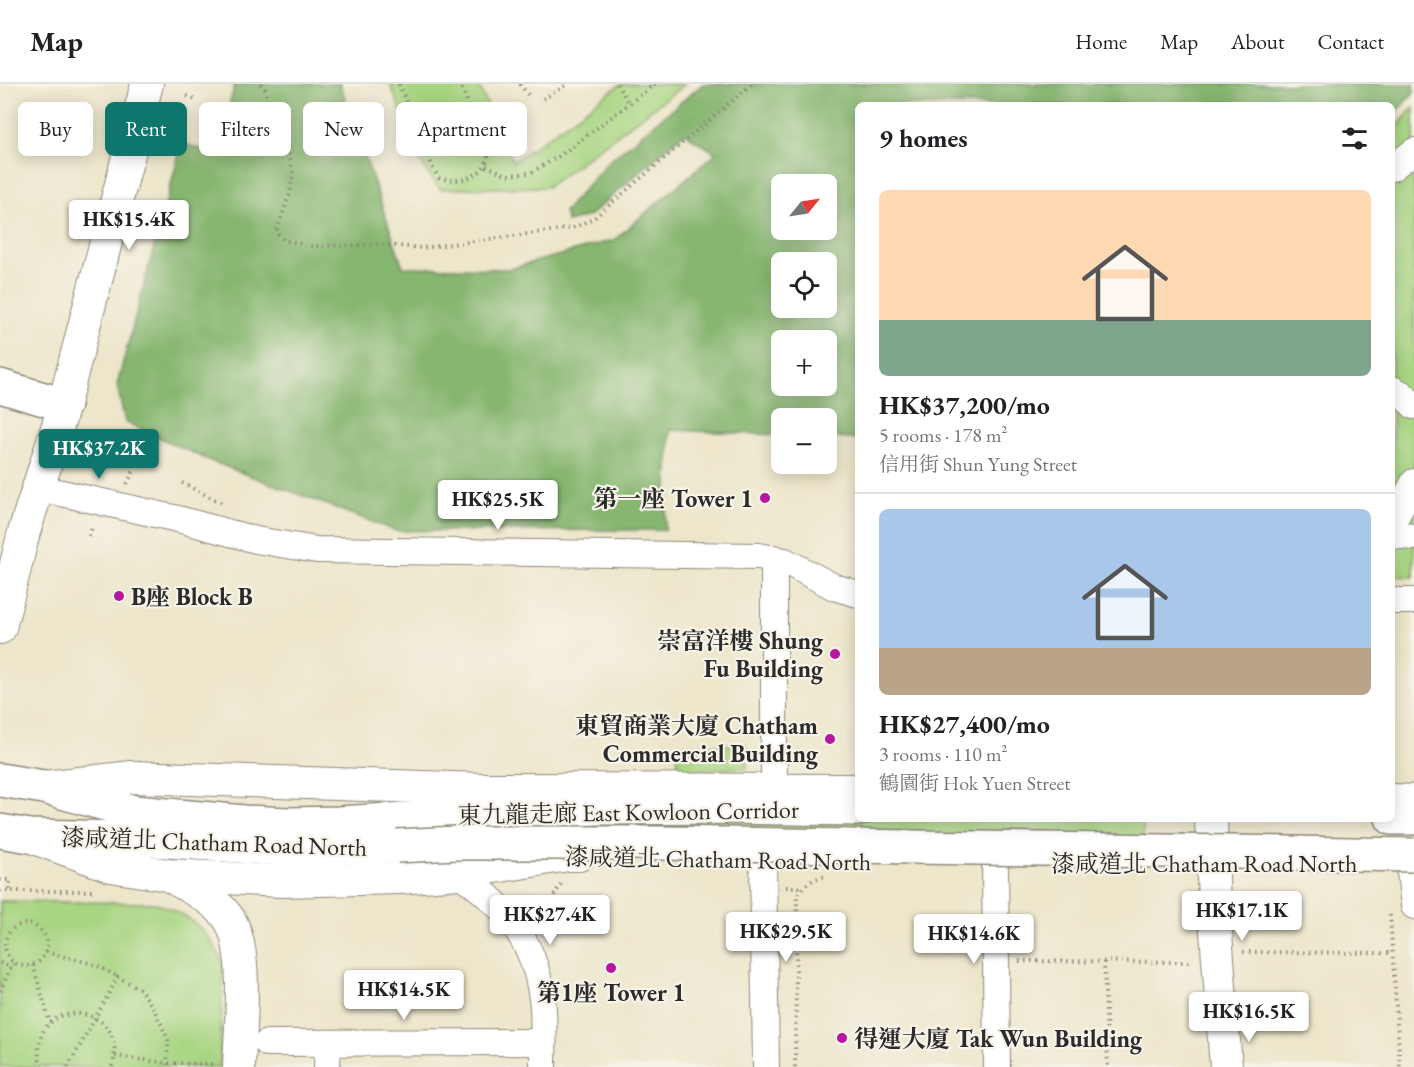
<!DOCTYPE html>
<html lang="en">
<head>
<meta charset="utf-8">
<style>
  :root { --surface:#fff; --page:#f2f2f2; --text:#202124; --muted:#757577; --line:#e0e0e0; --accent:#0f766e }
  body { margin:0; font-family:"EB Garamond","Noto Serif TC",serif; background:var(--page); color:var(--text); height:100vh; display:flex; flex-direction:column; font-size:22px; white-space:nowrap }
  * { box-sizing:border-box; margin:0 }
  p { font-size:20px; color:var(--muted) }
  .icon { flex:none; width:33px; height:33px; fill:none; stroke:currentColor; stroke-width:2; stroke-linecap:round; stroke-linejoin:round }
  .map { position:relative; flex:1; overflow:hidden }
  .sheet { position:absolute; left:855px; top:18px; width:540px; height:720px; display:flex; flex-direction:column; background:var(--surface); border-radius:9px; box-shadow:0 3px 15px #0003 }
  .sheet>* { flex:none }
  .top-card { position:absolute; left:18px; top:18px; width:570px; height:54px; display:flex; gap:12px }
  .needle { width:39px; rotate:60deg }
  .fabs { position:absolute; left:771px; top:90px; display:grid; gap:12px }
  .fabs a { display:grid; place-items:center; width:66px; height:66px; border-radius:9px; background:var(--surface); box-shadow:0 3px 15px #0003; font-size:30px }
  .price { position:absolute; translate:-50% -51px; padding:0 14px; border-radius:6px; background:#fff; color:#222; font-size:20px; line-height:39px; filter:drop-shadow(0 2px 3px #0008) }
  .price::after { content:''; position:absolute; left:50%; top:36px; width:18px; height:14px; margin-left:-9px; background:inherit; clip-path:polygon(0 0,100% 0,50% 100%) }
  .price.current { background:var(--accent); color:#fff }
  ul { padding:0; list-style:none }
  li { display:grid; align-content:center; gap:12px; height:318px; padding:0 24px }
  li+li { border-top:2px solid var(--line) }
  li span { display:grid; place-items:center; height:186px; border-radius:9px; color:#555 }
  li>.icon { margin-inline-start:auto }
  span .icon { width:108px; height:108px; fill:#fffc; stroke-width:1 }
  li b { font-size:26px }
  h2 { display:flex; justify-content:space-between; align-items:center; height:72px; padding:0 24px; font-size:26px }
  .pill { padding:0 21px; border-radius:9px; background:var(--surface); box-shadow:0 3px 15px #0003; font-size:21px; line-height:54px }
  .pill.current { background:var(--accent); color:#fff }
  header { display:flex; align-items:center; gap:36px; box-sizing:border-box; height:84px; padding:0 30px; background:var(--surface); border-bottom:2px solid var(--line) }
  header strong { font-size:28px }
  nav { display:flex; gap:33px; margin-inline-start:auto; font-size:21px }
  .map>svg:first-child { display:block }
  .green { fill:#a8d582; stroke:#6a8056; stroke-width:1.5 }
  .forest { fill:#86b670; stroke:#58704e; stroke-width:1.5; fill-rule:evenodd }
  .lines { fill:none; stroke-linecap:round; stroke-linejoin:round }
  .minor-casing { stroke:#8c887a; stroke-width:28 }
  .major-casing { stroke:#8c887a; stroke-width:34 }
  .highway-casing { stroke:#8c887a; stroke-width:36 }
  .path { stroke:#8c887a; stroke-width:4; stroke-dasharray:1.5 4.5; stroke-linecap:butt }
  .minor { stroke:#fff; stroke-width:26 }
  .major { stroke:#fff; stroke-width:32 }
  .highway { stroke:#fff; stroke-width:33 }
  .highway-bridge-casing { stroke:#8c887a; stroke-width:36; stroke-linecap:butt }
  .highway-bridge { stroke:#fff; stroke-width:33 }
  .poi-dot { fill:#b5179e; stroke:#f7f3e8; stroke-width:2 }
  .labels { text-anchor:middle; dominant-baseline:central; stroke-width:4.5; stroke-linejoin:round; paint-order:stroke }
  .poi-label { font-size:24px; font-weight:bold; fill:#2b2b2b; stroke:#f7f3e8; text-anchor:end }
  .street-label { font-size:24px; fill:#2b2b2b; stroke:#f7f3e8 }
</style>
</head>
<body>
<header>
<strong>Map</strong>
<nav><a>Home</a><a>Map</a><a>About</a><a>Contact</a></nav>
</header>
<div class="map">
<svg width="1414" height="983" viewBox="0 0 1414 983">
  <rect width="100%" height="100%" fill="#f7f3e8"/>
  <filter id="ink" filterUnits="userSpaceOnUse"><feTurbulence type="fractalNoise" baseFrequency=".0167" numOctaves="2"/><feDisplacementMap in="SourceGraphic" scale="12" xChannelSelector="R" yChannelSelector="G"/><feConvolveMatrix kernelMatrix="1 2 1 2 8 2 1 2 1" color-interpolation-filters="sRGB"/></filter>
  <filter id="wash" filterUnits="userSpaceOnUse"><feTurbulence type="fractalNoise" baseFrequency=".008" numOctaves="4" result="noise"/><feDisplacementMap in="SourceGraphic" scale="24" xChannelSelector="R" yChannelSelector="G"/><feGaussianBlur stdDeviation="1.35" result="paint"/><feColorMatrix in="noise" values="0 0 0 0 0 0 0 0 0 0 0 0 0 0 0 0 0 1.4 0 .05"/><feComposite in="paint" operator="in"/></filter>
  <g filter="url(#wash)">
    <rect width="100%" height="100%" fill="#ede6ca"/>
    <g class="green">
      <polygon points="390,0 478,0 513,78 621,0 685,0 547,103 440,105 424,84"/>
      <polygon points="1414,23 1414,493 1392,492 1392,49"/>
      <polygon points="746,661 747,684 678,686 677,662"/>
      <polygon points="670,725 858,735 1143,735 1143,756 670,748"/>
      <path d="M 0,817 L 155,819 C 188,829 210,847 223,879 L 220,983 L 0,983 Z"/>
    </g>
    <path class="forest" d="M 235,0 L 340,0 L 403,183 L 509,185 L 614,156 L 716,69 L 684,49 L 589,132 L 567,138 L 564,128 L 608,78 L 703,0 L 1414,0 L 1414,8 L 1392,33 L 1392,21 L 858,21 L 858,355 L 827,353 L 826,334 L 782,334 L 781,351 L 670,346 L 665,446 L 396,447 L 211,377 L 125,338 L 117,301 L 182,59 L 206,67 L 218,62 ZM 782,100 L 826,100 L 826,146 L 782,146 ZM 782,178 L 826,178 L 826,224 L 782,224 ZM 782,256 L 826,256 L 826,302 L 782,302 Z"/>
  </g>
  <g filter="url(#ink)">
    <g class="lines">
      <g class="minor-casing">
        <g id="minor">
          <polyline points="1392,84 1414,67"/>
          <polyline points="1392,305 1402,310 1414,322"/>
          <polyline points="39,404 178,435 256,456 317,466 759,472 785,477 834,503 858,510"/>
          <polyline points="1392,440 1414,398"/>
          <polyline points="1392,451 1414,453"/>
          <polyline points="1392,517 1414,517"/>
          <polyline points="774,705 774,474"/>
          <polyline points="763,776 766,983"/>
          <polyline points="995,778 997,983"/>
          <polyline points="1409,779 1414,822"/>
          <path d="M 458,789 C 505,821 534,856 542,914 C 545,936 543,961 543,983"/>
          <polyline points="267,959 543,958"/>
          <polyline points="327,983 328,959"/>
        </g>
      </g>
      <g class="major-casing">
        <g id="major">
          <polyline points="0,544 24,448 60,335 147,0"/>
          <polyline points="44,703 132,693 483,705 858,706"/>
          <polyline points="1392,716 1414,717"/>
          <polyline points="1211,735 1214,821 1226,983"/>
          <polyline points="37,755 111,782 168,791 282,797 400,794 458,789 568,771 579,771"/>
          <path d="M 170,792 C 190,804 213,814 227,832 C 250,861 240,945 239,983"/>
        </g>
      </g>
      <g class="highway-casing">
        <g id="highway">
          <polyline points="0,302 64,321"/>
          <polyline points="0,696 44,703 134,728 244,738 289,740 338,739 595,724 729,723 858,725"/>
          <polyline points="1392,734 1414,734"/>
          <polyline points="0,747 30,752 124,754 283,765 397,762"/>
        </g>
      </g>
      <g class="path">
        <polyline points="260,0 265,5 267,17 273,24 275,36 285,49 293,90 290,109 276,148 284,156 310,162 385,161 422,164 573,144 594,134 752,0"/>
        <path d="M 399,0 L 433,84 L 439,94 C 458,100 489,93 488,68 L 460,0"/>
        <polyline points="520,0 528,11"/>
        <polyline points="617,0 629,20"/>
        <polyline points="187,12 196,15"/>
        <polyline points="543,15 568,0"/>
        <polyline points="486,82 508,91 530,89 561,71 655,0"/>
        <polyline points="182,399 222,419"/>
        <polyline points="127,400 135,384"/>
        <polyline points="89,452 93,441"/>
        <polyline points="0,796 10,796 9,806"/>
        <polyline points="786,803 803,803"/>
        <polyline points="0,807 95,807"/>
        <polyline points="1390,831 1400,983"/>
        <circle cx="26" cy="861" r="21"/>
        <polyline points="551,853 552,815 561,800"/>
        <polyline points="46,868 97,881 118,893"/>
        <polyline points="1243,868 1393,869"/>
        <polyline points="1019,877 1192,878"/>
        <polyline points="1104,878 1108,983"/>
        <polyline points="0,879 12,883"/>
        <polyline points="33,881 50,939"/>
        <polyline points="0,907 13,879"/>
        <polyline points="115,972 167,979 212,980"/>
        <polyline points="0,982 3,983"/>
        <path d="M 41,983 C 21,910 133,914 112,983"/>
        <polyline points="68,983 118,893 140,905 154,925 168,956 167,983"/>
        <path d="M 795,983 L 797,811 C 805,800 812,795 826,792"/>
      </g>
      <use href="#minor" class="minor"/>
      <use href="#major" class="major"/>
      <use href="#highway" class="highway"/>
      <g class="highway-bridge-casing">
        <polyline id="highway-bridge" points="397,762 456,759 661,759 1414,771"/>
      </g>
      <use href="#highway-bridge" class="highway-bridge"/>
    </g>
  </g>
  <g class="poi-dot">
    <circle cx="765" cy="414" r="6"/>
    <circle cx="119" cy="512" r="6"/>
    <circle cx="835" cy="570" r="6"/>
    <circle cx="830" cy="655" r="6"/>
    <circle cx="611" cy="884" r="6"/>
    <circle cx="842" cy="954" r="6"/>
  </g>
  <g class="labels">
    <g class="poi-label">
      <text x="753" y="414">第一座 Tower 1</text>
      <text x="131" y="512" text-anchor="start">B座 Block B</text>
      <text x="823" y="556">崇富洋樓 Shung<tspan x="823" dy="28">Fu Building</tspan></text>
      <text x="818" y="641">東貿商業大廈 Chatham<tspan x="818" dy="28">Commercial Building</tspan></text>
      <text x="611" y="908" text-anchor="middle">第1座 Tower 1</text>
      <text x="854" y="954" text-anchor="start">得運大廈 Tak Wun Building</text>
    </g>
    <g class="street-label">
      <text transform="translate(628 728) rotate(-1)">東九龍走廊 East Kowloon Corridor</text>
      <text transform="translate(214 758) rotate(2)">漆咸道北 Chatham Road North</text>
      <text transform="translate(718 775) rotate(1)">漆咸道北 Chatham Road North</text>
      <text x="1204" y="779">漆咸道北 Chatham Road North</text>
    </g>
  </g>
</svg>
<div class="fabs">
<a><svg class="needle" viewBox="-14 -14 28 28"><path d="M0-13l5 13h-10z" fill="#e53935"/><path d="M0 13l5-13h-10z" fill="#757577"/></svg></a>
<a><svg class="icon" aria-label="locate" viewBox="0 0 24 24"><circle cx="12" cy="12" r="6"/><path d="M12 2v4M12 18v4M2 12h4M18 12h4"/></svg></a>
<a>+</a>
<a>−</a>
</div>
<b class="price" style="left:129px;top:167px">HK$15.4K</b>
<b class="price current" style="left:99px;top:396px">HK$37.2K</b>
<b class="price" style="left:498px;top:447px">HK$25.5K</b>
<b class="price" style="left:1242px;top:858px">HK$17.1K</b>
<b class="price" style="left:550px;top:862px">HK$27.4K</b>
<b class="price" style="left:786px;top:879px">HK$29.5K</b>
<b class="price" style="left:974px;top:881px">HK$14.6K</b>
<b class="price" style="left:404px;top:937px">HK$14.5K</b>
<b class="price" style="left:1249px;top:959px">HK$16.5K</b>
<div class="top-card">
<a class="pill">Buy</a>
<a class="pill current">Rent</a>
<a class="pill">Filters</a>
<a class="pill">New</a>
<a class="pill">Apartment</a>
</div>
<section class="sheet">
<h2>9 homes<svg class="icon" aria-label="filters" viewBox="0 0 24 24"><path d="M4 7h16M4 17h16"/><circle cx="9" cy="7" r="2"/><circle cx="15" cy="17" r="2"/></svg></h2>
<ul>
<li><span style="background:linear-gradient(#ffd9b3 70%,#7fa58c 0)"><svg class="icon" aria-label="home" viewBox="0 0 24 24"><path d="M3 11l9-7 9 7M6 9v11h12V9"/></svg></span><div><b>HK$37,200/mo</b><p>5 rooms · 178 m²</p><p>信用街 Shun Yung Street</p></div></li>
<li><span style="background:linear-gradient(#a9c7e8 75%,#b9a48a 0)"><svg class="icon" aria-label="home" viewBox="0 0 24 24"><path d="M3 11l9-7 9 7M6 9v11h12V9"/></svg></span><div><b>HK$27,400/mo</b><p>3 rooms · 110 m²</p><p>鶴園街 Hok Yuen Street</p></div></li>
</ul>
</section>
</div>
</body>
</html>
